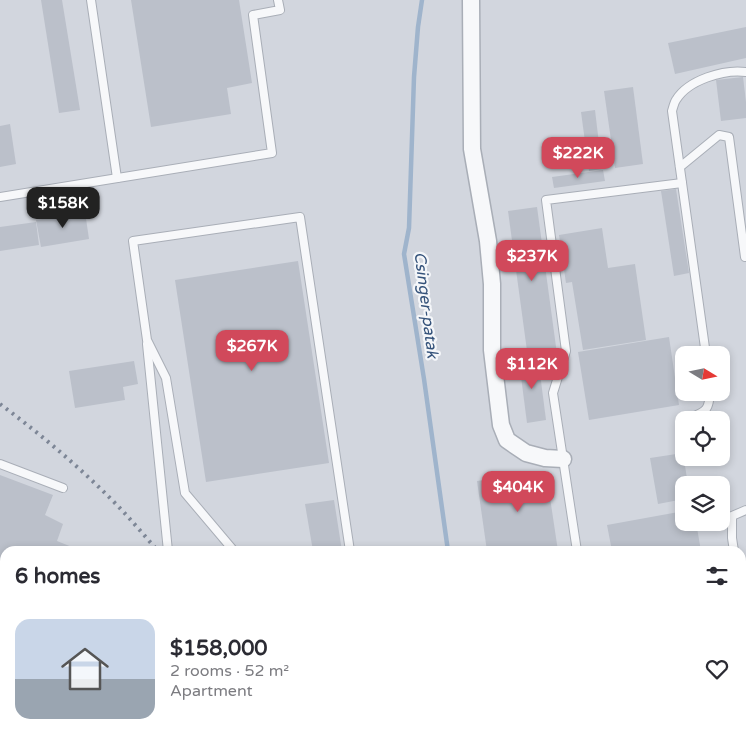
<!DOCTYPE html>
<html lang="en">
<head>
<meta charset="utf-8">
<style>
  :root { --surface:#fff; --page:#f2f2f3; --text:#2b2b33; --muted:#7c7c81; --accent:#d1495b }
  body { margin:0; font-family:"Varela Round",sans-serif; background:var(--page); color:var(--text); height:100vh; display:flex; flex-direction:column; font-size:19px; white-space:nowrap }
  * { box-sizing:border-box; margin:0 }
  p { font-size:16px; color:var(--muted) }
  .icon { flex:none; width:28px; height:28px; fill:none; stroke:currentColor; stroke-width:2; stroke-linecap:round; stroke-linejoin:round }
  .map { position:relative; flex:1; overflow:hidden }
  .sheet { position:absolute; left:0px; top:546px; width:746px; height:196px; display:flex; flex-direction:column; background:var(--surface); border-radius:15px 15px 0 0; box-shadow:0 2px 8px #0003 }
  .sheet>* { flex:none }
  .needle { width:32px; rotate:100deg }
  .buttons { position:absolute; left:675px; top:346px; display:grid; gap:10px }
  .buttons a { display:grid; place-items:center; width:55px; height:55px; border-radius:10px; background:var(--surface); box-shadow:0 2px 8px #0003; font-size:25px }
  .price { position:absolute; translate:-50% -42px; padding:0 11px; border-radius:10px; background:var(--accent); color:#fff; font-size:16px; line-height:32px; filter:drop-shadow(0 1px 2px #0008) }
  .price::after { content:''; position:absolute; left:50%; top:30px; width:15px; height:11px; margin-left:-8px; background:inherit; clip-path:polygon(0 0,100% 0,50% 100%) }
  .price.current { background:#222; color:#fff }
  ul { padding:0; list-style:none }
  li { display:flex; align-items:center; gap:15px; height:125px; padding:0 15px }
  li span { display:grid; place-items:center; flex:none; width:140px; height:100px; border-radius:15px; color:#555 }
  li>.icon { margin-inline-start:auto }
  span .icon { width:60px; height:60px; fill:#fffc; stroke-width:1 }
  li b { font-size:21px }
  h2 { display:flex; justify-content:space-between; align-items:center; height:60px; padding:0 15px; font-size:21px }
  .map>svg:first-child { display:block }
  .built { fill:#d2d6de; fill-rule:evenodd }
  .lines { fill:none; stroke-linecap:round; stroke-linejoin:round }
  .stream { stroke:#9fb4cc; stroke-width:4.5 }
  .building { fill:#bbc0ca }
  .lane-casing { stroke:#a9aeb7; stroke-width:10 }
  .street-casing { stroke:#a9aeb7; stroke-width:19 }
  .secondary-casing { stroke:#a9aeb7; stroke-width:25 }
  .path { stroke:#c2c5cb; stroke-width:2.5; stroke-dasharray:4 4; stroke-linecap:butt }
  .lane { stroke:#f7f8fa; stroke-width:8 }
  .street { stroke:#f7f8fa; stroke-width:16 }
  .secondary { stroke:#fff; stroke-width:22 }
  .rail { stroke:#7d8696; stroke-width:4; stroke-dasharray:2.5 5; stroke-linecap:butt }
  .labels { text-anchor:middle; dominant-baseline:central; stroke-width:4.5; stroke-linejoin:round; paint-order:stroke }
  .water-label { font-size:16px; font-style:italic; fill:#34527a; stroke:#f4f6f9 }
</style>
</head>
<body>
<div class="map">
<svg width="746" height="742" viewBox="0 0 746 742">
  <rect width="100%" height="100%" fill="#e4e7ec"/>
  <path class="built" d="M 0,0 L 746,0 L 746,742 L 92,742 L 80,738 L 741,738 L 741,551 L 5,551 L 5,708 L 0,706 ZM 684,355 L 721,355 L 721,392 L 684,392 ZM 684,420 L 721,420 L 721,458 L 684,458 ZM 684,485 L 721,485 L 721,522 L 684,522 Z"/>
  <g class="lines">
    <g class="stream">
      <polyline points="422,0 418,27 414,77 409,228 404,254 424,379 448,551"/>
      <polyline points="475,738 476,742"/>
    </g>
  </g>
  <g class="building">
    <polygon points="41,0 62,0 80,110 59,113"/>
    <polygon points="131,0 239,0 252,83 227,88 231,114 151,127"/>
    <polygon points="746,27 746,58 675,74 668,43"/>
    <polygon points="743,77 746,102 746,118 721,121 716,80"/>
    <polygon points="633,87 643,164 615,168 604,91"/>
    <polygon points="595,110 602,169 589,171 581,112"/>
    <polygon points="10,124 16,164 0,167 0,126"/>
    <polygon points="603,170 605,181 554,188 552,177"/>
    <polygon points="676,189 689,273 674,276 661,191"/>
    <polygon points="537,207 557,354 528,358 508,211"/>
    <polygon points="85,212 89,239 41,247 36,220"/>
    <polygon points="36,222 39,245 0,251 0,227"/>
    <polygon points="602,228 608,268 635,264 646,340 583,350 572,282 566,283 559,235"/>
    <polygon points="298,261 329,463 206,482 175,280"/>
    <polygon points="669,337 679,405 589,420 578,352"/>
    <polygon points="538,358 546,420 527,423 519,361"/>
    <polygon points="134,361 138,384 123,387 125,400 75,408 69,371"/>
    <polygon points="683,453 688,485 684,485 684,499 658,504 650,458"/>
    <polygon points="546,471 558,551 487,551 477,481"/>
    <polygon points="0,475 53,495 45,515 63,524 57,541 82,551 5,551 5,628 0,627"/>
    <polygon points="334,500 342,551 313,551 305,504"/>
    <polygon points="684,511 684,522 696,522 701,551 612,551 607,525"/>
    <polygon points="514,738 585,738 585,742 515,742"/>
    <polygon points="630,738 711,738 712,742 631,742"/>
  </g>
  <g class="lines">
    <g class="lane-casing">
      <g id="lane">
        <polyline points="91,0 117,178"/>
        <polyline points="680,167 719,135 729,137 745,257"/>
        <polyline points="0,197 272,153 253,15 280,10 278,0"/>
        <polyline points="147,344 168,551"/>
        <path d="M 706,355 L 672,111 C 673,108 674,103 676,100 C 688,80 724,69 746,72"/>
        <path d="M 692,417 C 707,411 709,409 710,392"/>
        <polyline points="0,464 63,488"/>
        <polyline points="234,551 185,493 166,378 147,340 133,241 300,217 350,551"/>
        <polyline points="577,551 553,393 566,351 546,200 682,183"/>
        <polyline points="734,551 732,538 732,516 746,510"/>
        <polyline points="741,599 746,629"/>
        <polyline points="0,634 5,636"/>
        <polyline points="187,738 187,742"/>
        <polyline points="364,738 367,742"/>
        <polyline points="605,738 606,742"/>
      </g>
    </g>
    <g class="street-casing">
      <polyline id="street" points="471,0 472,149 488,241 492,284 492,350 501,425 507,440 526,453 545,458 563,459"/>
    </g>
    <g class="secondary-casing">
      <g id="secondary">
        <polyline points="0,693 5,695"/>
        <polyline points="119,738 131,742"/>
      </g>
    </g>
    <polyline class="path" points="81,738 92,742"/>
    <use href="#lane" class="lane"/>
    <use href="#street" class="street"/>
    <use href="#secondary" class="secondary"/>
    <g class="rail">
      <path d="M 0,404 C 39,433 77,465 111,499 C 128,516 143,534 158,551"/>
      <polyline points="291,738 293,742"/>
    </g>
  </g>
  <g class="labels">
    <g class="water-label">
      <text transform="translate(426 305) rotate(83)">Csinger-patak</text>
    </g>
  </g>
</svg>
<div class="buttons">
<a><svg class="needle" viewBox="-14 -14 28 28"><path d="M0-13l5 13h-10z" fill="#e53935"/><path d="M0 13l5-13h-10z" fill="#7c7c81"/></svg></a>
<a><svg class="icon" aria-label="locate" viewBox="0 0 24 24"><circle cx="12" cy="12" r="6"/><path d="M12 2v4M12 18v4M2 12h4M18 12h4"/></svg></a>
<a><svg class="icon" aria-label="layers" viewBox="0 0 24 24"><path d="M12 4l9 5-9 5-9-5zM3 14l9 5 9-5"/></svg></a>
</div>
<b class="price" style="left:578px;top:179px">$222K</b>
<b class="price current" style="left:63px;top:229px">$158K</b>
<b class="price" style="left:532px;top:282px">$237K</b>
<b class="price" style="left:252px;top:372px">$267K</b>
<b class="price" style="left:532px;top:390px">$112K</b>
<b class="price" style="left:518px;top:513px">$404K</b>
<section class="sheet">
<h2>6 homes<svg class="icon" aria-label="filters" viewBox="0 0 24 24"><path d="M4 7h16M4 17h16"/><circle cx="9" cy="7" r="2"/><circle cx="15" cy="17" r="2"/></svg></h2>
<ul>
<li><span style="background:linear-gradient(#c9d6e8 60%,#9aa5b1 0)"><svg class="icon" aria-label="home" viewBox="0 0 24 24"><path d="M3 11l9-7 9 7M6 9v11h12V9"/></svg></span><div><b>$158,000</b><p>2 rooms · 52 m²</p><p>Apartment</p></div><svg class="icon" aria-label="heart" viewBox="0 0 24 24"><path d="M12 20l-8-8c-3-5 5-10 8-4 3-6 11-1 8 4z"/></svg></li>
</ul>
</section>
</div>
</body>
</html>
